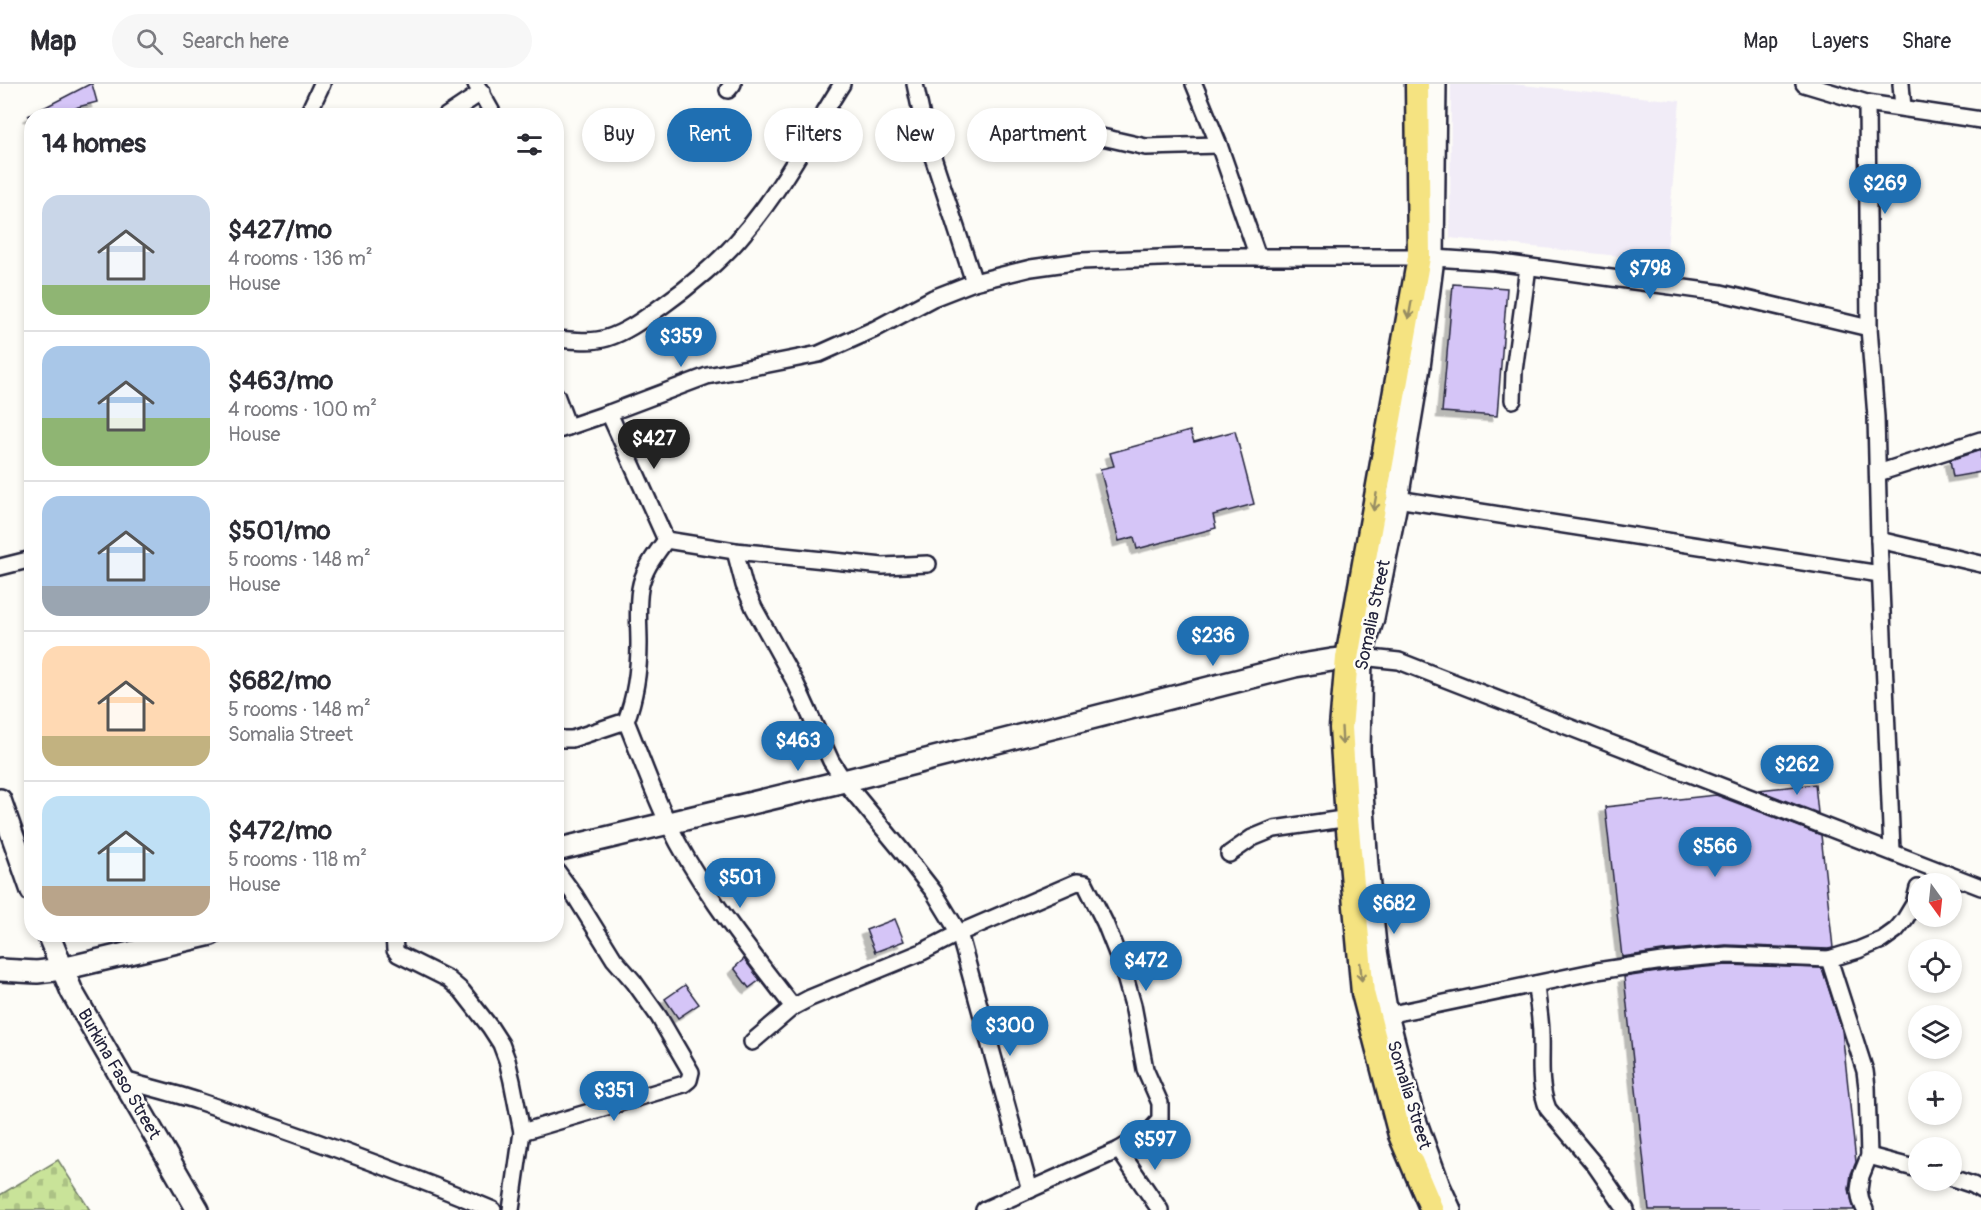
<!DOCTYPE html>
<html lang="en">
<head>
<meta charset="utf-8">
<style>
  :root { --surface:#fff; --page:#f7f7f7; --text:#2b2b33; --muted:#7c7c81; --line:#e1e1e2; --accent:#1f6fb2 }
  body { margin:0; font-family:Pangolin,sans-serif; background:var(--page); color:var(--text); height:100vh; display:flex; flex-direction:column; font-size:22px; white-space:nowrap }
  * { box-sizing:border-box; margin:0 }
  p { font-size:20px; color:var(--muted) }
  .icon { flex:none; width:33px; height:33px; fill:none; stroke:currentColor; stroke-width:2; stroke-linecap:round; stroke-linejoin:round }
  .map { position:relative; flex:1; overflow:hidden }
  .panel { position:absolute; left:24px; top:24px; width:540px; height:834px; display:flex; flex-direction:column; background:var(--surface); border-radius:24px; box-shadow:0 3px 9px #0003 }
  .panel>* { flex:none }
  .banner { position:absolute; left:582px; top:24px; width:570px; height:54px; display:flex; gap:12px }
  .needle { width:39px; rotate:165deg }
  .fabs { position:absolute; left:1908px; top:789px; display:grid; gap:12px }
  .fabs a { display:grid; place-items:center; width:54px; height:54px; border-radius:50%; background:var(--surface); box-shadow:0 3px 9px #0003; font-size:30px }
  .price { position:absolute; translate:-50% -51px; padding:0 14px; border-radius:21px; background:var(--accent); color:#fff; font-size:20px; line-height:39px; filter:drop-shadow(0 2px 3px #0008) }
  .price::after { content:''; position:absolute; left:50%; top:36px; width:18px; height:14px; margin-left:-9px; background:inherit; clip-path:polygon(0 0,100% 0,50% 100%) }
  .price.current { background:#222; color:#fff }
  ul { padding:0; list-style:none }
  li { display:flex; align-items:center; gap:18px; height:150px; padding:0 18px }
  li+li { border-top:2px solid var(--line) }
  li span { display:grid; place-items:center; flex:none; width:168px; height:120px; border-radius:18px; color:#555 }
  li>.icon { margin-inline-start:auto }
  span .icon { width:72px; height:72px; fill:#fffc; stroke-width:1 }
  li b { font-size:26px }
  h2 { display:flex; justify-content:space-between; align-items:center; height:72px; padding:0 18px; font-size:26px }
  .chip { padding:0 21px; border-radius:27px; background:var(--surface); box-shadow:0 3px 9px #0003; font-size:21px; line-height:54px }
  .chip.current { background:var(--accent); color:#fff }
  header { display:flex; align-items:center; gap:36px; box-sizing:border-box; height:84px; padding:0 30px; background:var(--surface); border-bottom:2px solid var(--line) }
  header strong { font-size:28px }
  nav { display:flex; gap:33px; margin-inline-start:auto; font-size:21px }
  .search { width:420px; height:54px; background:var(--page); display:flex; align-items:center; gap:15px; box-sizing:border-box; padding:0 21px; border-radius:33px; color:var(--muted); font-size:22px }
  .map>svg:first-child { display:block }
  .built { fill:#f1ecf7 }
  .cemetery { fill:url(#cemetery-stones); stroke:#76826a; stroke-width:1.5 }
  .building { fill:#d5c5f7; stroke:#22223b; stroke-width:1.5; filter:url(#shadow) }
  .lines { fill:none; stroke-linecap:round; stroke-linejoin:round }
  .minor-casing { stroke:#22223b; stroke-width:20 }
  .secondary-casing { stroke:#22223b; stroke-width:26 }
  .primary-casing { stroke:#22223b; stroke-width:27 }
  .minor { stroke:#fdfcf7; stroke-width:15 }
  .secondary { stroke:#fdfcf7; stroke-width:21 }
  .primary { stroke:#f5e381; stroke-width:22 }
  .oneway { stroke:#968c62 }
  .labels { text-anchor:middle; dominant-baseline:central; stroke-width:5; stroke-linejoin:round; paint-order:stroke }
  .street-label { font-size:18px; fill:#22223b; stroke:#fdfcf7 }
</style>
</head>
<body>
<header>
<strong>Map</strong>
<div class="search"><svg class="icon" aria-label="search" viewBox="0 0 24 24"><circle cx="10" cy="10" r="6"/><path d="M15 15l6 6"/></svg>Search here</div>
<nav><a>Map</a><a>Layers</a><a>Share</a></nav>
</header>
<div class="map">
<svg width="1981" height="1126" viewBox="0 0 1981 1126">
  <defs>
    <pattern id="cemetery-stones" width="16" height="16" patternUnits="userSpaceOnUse" patternTransform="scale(1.5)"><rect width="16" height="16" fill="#c9e399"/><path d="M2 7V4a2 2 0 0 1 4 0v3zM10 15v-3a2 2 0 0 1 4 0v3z" fill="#acc285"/></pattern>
    <filter id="shadow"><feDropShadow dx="-5.5" dy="5.5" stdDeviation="0" flood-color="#0004"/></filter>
  </defs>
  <rect width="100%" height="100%" fill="#fdfcf7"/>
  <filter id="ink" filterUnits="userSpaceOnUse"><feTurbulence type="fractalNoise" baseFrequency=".0167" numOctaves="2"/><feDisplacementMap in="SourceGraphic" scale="12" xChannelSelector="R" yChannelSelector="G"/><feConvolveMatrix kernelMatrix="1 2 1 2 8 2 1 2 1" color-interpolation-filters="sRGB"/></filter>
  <g filter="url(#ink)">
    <polygon class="built" points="1451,0 1512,0 1680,17 1666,177 1450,154"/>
    <polygon class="cemetery" points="58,1076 90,1126 0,1126 0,1111"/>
    <g class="building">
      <polygon points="90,0 92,0 97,18 78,23 61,32 28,32"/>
      <polygon points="1453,200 1507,204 1497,332 1442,328"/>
      <polygon points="1190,347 1194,358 1235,347 1254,420 1213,431 1216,444 1137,465 1134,453 1119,457 1100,385 1114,382 1110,369"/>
      <polygon points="1981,366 1981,388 1953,393 1950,376"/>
      <polygon points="1815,700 1818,729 1758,706"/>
      <polygon points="1716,711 1821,751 1833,864 1828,865 1726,861 1662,867 1622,873 1605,723"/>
      <polygon points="895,835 904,857 875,868 866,846"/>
      <polygon points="744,875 760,896 749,904 734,884"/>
      <polygon points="1727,881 1822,884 1842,946 1856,1078 1851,1090 1849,1105 1854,1126 1649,1126 1624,893 1664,887"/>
      <polygon points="685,901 699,920 678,934 665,915"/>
    </g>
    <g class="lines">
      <g class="minor-casing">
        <g id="minor">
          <polyline points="476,0 494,32"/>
          <polyline points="915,0 926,52 974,198"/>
          <polyline points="1194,0 1219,61 1258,173"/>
          <polyline points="1804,0 1867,19 1981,36"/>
          <polyline points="1901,0 1903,24"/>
          <polyline points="728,6 733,0"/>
          <polyline points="1867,19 1869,244 1876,333 1879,456 1892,767"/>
          <polyline points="307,32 322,0"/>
          <polyline points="446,32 482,8"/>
          <polyline points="1102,53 1146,63 1219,61"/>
          <path d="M 556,255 C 573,256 591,259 607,254 C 627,248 645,234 662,222 C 689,203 723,175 744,149 C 783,104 810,50 842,0"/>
          <polyline points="556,311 568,343"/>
          <polyline points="1513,316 1514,287 1528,183"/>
          <polyline points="609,329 666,456"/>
          <polyline points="556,347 609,329 707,292 819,270 875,245 933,214 974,198 1031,184 1081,177 1186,173 1419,173 1495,178 1721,209 1869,244"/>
          <polyline points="1878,389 1981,356"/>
          <polyline points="1397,415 1880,490"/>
          <path d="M 666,456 C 655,471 643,486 640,505 C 637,522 639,542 639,560 C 639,586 635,613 626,637 C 640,671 652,706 668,739 C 700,806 749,865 793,923"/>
          <polyline points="666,456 735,467 883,482 928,480"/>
          <polyline points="1879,456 1981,480"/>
          <polyline points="735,467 744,501 754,524 796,600 831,677 844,697 902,767 934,808 959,849 1030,1106"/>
          <polyline points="0,483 32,475"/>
          <polyline points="1361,573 1399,577 1422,586 1981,803"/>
          <polyline points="556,653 563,655 572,655 626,637"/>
          <polyline points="1229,770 1252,754 1274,745 1356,733"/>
          <polyline points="394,850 395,866 398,870 448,895 462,907 490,943 501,960 507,976 512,997 522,1048 511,1126"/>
          <polyline points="1829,875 1865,987 1867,1003 1869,1072 1861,1092 1859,1106 1861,1117 1865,1126"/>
          <path d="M 1536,900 C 1537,917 1541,934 1541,951 C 1542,977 1538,1000 1548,1025 L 1595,1081 L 1626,1126"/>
          <polyline points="1387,931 1597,887 1663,877 1727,871 1829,875 1858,866 1882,856 1896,846 1905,835 1914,820 1918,804"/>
          <polyline points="752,958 793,923 810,914 922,868 959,849 1077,798 1085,799 1105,839 1122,882 1133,921 1145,985 1160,1019 1160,1036 1150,1047 1119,1066 984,1126"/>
          <path d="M 123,996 C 148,1003 173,1009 198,1017 C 297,1050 396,1085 493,1126"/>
          <polyline points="522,1048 684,1000 689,996 691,988 659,933 634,898 614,875 575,812 556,786"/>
          <polyline points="1119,1066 1160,1126"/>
          <polyline points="1869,1072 1918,1085"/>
          <polyline points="1952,1094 1973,1101 1981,1106"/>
        </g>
      </g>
      <g class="secondary-casing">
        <g id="secondary">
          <polyline points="1435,0 1433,174 1419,283 1397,415 1373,534 1361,573 1359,665 1367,782 1375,861 1387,931 1411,1025 1439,1102 1450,1126"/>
          <polyline points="0,716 32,807"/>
          <polyline points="556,766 844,697 1295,582 1332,576 1361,573"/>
          <polyline points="48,850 72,908 198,1126"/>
          <polyline points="0,886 37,888 62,885 211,850"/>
        </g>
      </g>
      <g class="primary-casing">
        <polyline id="primary" points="1417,0 1419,173 1347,574 1341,644 1347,735 1363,909 1400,1051 1432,1126"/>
      </g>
      <use href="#minor" class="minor"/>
      <use href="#secondary" class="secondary"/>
      <use href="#primary" class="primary"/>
    </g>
    <defs><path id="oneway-shaft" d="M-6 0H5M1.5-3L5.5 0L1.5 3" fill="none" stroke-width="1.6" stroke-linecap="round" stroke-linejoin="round" transform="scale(1.5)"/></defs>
    <g class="oneway">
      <use href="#oneway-shaft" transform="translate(1410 226) rotate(100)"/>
      <use href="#oneway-shaft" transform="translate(1375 418) rotate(100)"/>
      <use href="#oneway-shaft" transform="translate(1342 652) rotate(87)"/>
      <use href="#oneway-shaft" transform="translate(1361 888) rotate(85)"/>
    </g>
  </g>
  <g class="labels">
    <g class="street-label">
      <text transform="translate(1373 531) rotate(-78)">Somalia Street</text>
      <text transform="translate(119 990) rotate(60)">Burkina Faso Street</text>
      <text transform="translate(1409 1011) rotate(73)">Somalia Street</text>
    </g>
  </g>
</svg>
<div class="fabs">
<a><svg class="needle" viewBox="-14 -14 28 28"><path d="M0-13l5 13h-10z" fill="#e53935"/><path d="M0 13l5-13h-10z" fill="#7c7c81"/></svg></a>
<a><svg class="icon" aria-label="locate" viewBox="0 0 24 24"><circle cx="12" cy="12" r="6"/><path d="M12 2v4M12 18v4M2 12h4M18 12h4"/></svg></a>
<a><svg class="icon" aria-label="layers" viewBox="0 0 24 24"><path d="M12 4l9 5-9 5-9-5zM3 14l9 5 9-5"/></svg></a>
<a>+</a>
<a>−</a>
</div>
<b class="price" style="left:1885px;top:131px">$269</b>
<b class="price" style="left:1650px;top:216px">$798</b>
<b class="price" style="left:681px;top:284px">$359</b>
<b class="price current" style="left:654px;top:386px">$427</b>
<b class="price" style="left:1213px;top:583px">$236</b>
<b class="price" style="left:798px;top:688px">$463</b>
<b class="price" style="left:1797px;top:712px">$262</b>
<b class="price" style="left:1715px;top:794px">$566</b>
<b class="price" style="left:740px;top:825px">$501</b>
<b class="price" style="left:1394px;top:851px">$682</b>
<b class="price" style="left:1146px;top:908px">$472</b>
<b class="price" style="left:1010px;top:973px">$300</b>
<b class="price" style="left:614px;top:1038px">$351</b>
<b class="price" style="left:1155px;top:1087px">$597</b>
<div class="banner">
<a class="chip">Buy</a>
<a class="chip current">Rent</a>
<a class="chip">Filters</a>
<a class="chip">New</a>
<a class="chip">Apartment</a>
</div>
<section class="panel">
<h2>14 homes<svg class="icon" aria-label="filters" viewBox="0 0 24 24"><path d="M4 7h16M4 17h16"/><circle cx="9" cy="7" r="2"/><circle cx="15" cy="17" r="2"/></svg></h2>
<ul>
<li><span style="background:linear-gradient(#c9d6e8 75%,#8fb573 0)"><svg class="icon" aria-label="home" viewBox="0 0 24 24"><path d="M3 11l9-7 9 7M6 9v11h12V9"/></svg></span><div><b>$427/mo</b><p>4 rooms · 136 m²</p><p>House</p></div></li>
<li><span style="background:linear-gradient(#a9c7e8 60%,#8fb573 0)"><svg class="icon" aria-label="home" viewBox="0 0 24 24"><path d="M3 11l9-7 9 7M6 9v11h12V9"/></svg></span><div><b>$463/mo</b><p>4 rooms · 100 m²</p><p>House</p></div></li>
<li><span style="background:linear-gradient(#a9c7e8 75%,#9aa5b1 0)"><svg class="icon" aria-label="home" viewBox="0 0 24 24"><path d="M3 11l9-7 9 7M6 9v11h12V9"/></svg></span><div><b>$501/mo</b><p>5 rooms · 148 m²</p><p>House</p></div></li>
<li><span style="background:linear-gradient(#ffd9b3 75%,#c2b280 0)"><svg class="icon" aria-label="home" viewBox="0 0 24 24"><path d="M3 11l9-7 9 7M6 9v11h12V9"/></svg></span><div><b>$682/mo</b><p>5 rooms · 148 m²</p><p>Somalia Street</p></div></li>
<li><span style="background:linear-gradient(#bfe0f5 75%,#b9a48a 0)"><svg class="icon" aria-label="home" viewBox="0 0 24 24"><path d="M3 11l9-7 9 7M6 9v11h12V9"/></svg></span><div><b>$472/mo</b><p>5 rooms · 118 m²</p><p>House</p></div></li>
</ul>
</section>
</div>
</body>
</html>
